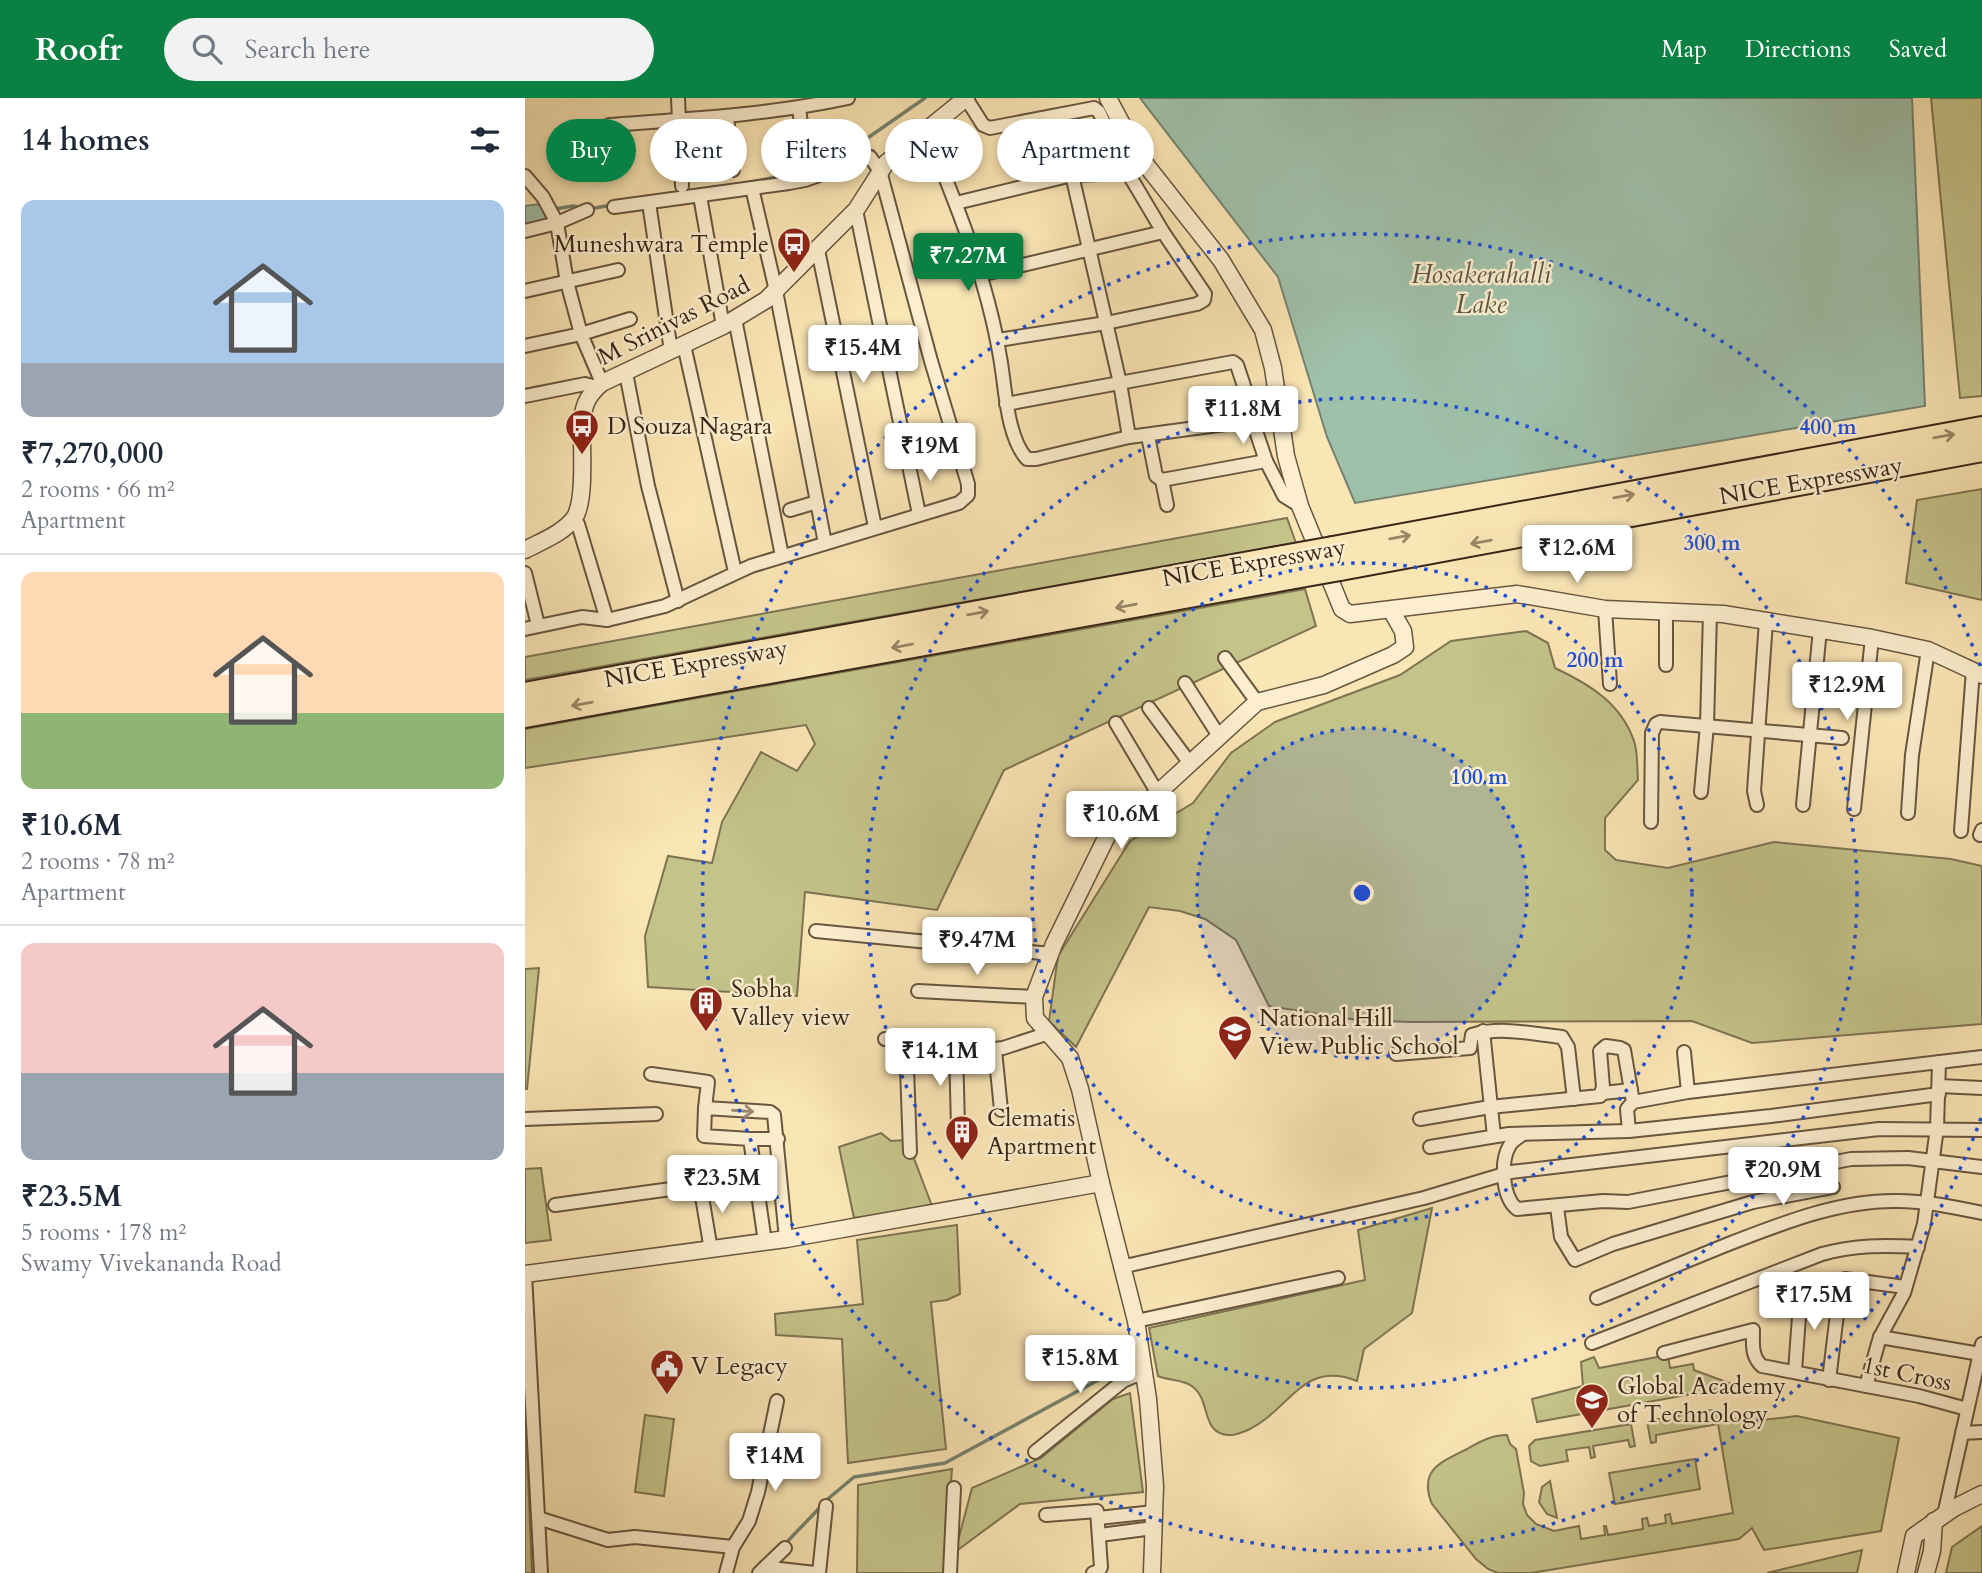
<!DOCTYPE html>
<html lang="en">
<head>
<meta charset="utf-8">
<style>
  :root { --surface:#fff; --page:#f2f2f3; --text:#1f2937; --muted:#747a83; --line:#e0e1e3; --accent:#0b8043 }
  body { margin:0; font-family:Cardo,serif; background:var(--page); color:var(--text); height:100vh; display:flex; flex-direction:column; font-size:26px; white-space:nowrap }
  * { box-sizing:border-box; margin:0 }
  p { font-size:23px; color:var(--muted) }
  .icon { flex:none; width:38px; height:38px; fill:none; stroke:currentColor; stroke-width:2; stroke-linecap:round; stroke-linejoin:round }
  .map { position:relative; flex:1; overflow:hidden }
  .drawer { display:flex; flex-direction:column; background:var(--surface); width:525px }
  .drawer>* { flex:none }
  .hud { position:absolute; left:21px; top:21px; width:665px; height:63px; display:flex; gap:14px }
  .price { position:absolute; translate:-50% -60px; padding:0 16px; border-radius:7px; background:#fff; color:#222; font-size:23px; line-height:46px; filter:drop-shadow(0 2px 4px #0008) }
  .price::after { content:''; position:absolute; left:50%; top:42px; width:21px; height:16px; margin-left:-10px; background:inherit; clip-path:polygon(0 0,100% 0,50% 100%) }
  .price.selected { background:var(--accent); color:#fff }
  ul { padding:0; list-style:none }
  li { display:grid; align-content:center; gap:14px; height:371px; padding:0 21px }
  li+li { border-top:2px solid var(--line) }
  li span { display:grid; place-items:center; height:217px; border-radius:14px; color:#555 }
  li>.icon { margin-inline-start:auto }
  span .icon { width:126px; height:126px; fill:#fffc; stroke-width:1 }
  li b { font-size:30px }
  h2 { display:flex; justify-content:space-between; align-items:center; height:84px; padding:0 21px; font-size:30px }
  .tag { padding:0 24px; border-radius:32px; background:var(--surface); box-shadow:0 4px 10px #0003; font-size:24px; line-height:63px }
  .tag.selected { background:var(--accent); color:#fff }
  header { display:flex; align-items:center; gap:42px; box-sizing:border-box; height:98px; padding:0 35px; background:var(--accent); color:#fff }
  header strong { font-size:33px }
  nav { display:flex; gap:38px; margin-inline-start:auto; font-size:24px }
  .search { width:490px; height:63px; background:var(--page); display:flex; align-items:center; gap:18px; box-sizing:border-box; padding:0 24px; border-radius:38px; color:var(--muted); font-size:26px }
  main { display:flex; flex:1; min-height:0 }
  .map>svg:first-child { display:block }
  .green { fill:#c4c389; stroke:#7e7450; stroke-width:2 }
  .water { fill:#9fc0a9; stroke:#76826f; stroke-width:2 }
  .lines { fill:none; stroke-linecap:round; stroke-linejoin:round }
  .stream { stroke:#76826f; stroke-width:3.5 }
  .minor-casing { stroke:#68563f; stroke-width:16 }
  .tertiary-casing { stroke:#68563f; stroke-width:19 }
  .motorway-casing { stroke:#382618; stroke-width:28 }
  .minor { stroke:#fceece; stroke-width:12 }
  .tertiary { stroke:#fceece; stroke-width:16 }
  .motorway { stroke:#fae5b4; stroke-width:24 }
  .motorway-bridge-casing { stroke:#382618; stroke-width:28; stroke-linecap:butt }
  .motorway-bridge { stroke:#fae5b4; stroke-width:24 }
  .oneway { stroke:#998666 }
  .oneway2 { stroke:#9a8a73 }
  .ring { fill:none; stroke:#1d4ed8; stroke-width:3.5; stroke-dasharray:3.5 7 }
  .labels { text-anchor:middle; dominant-baseline:central; stroke-width:5; stroke-linejoin:round; paint-order:stroke }
  .poi-label { font-size:24px; fill:#382618; stroke:#fceece; text-anchor:start }
  .street-label { font-size:24px; fill:#382618; stroke:#fceece }
  .water-label { font-size:26px; font-style:italic; fill:#575444; stroke:#fceece }
  .centre { fill:#1d4ed8; stroke:#fceece; stroke-width:3.5 }
  .ring-label { font-size:21px; text-anchor:middle; font-weight:bold; fill:#1d4ed8; stroke:#fceece; stroke-width:5; stroke-linejoin:round; paint-order:stroke }
</style>
</head>
<body>
<header>
<strong>Roofr</strong>
<div class="search"><svg class="icon" aria-label="search" viewBox="0 0 24 24"><circle cx="10" cy="10" r="6"/><path d="M15 15l6 6"/></svg>Search here</div>
<nav><a>Map</a><a>Directions</a><a>Saved</a></nav>
</header>
<main>
<section class="drawer">
<h2>14 homes<svg class="icon" aria-label="filters" viewBox="0 0 24 24"><path d="M4 7h16M4 17h16"/><circle cx="9" cy="7" r="2"/><circle cx="15" cy="17" r="2"/></svg></h2>
<ul>
<li><span style="background:linear-gradient(#a9c7e8 75%,#9aa5b1 0)"><svg class="icon" aria-label="home" viewBox="0 0 24 24"><path d="M3 11l9-7 9 7M6 9v11h12V9"/></svg></span><div><b>₹7,270,000</b><p>2 rooms · 66 m²</p><p>Apartment</p></div></li>
<li><span style="background:linear-gradient(#ffd9b3 65%,#8fb573 0)"><svg class="icon" aria-label="home" viewBox="0 0 24 24"><path d="M3 11l9-7 9 7M6 9v11h12V9"/></svg></span><div><b>₹10.6M</b><p>2 rooms · 78 m²</p><p>Apartment</p></div></li>
<li><span style="background:linear-gradient(#f6c9c9 60%,#9aa5b1 0)"><svg class="icon" aria-label="home" viewBox="0 0 24 24"><path d="M3 11l9-7 9 7M6 9v11h12V9"/></svg></span><div><b>₹23.5M</b><p>5 rooms · 178 m²</p><p>Swamy Vivekananda Road</p></div></li>
</ul>
</section>
<div class="map">
<svg width="1457" height="1475" viewBox="0 0 1457 1475">
  <rect width="100%" height="100%" fill="#fae5b4"/>
  <filter id="stains"><feTurbulence type="fractalNoise" baseFrequency=".00286" numOctaves="4"/><feColorMatrix values="0 0 0 0 .2 0 0 0 0 .09 0 0 0 0 .02 0 0 0 .5 -.17"/></filter>
  <radialGradient id="worn" r=".72"><stop offset=".6" stop-color="#630" stop-opacity="0"/><stop offset="1" stop-color="#630" stop-opacity=".3"/></radialGradient>
  <g class="green">
    <polygon points="1406,0 1457,0 1457,298 1435,300"/>
    <polygon points="1457,391 1457,502 1381,485 1392,402"/>
    <polygon points="762,420 771,445 0,582 0,559"/>
    <polygon points="780,491 791,528 479,672 412,812 280,794 272,898 123,889 120,838 143,758 187,765 197,724 236,654 272,673 290,646 281,627 0,670 0,631"/>
    <path d="M 1001,533 L 1023,545 L 1030,570 C 1064,586 1096,605 1109,643 C 1113,654 1112,670 1113,682 L 1080,720 L 1080,752 L 1091,762 L 1143,770 L 1249,744 L 1426,761 L 1457,768 L 1457,926 L 1227,945 L 1167,923 L 886,924 L 832,922 L 744,908 L 711,842 L 680,821 L 655,813 L 624,809 L 551,949 L 524,923 L 533,858 L 605,743 L 668,705 L 706,655 L 750,624 L 875,577 L 926,543 Z"/>
    <polygon points="14,870 2,991 0,991 0,871"/>
    <polygon points="356,1035 366,1043 382,1042 407,1108 329,1120 314,1049"/>
    <polygon points="16,1070 26,1142 0,1145 0,1071"/>
    <path d="M 907,1110 L 887,1215 L 839,1251 L 832,1283 C 778,1261 765,1312 723,1332 C 717,1334 710,1338 703,1337 C 676,1335 686,1303 668,1289 C 658,1281 644,1283 633,1278 L 624,1230 L 840,1182 L 833,1132 Z"/>
    <polygon points="432,1127 435,1196 422,1202 406,1204 421,1351 323,1365 317,1241 251,1237 250,1216 338,1206 332,1142"/>
    <polygon points="1143,1257 1145,1270 1168,1266 1169,1272 1212,1288 1012,1324 1007,1301 1058,1288 1056,1264 1069,1259 1074,1270"/>
    <polygon points="605,1295 618,1394 495,1406 430,1454 447,1390 516,1360 588,1301"/>
    <polygon points="0,1306 7,1475 0,1475"/>
    <path d="M 1187,1312 L 1219,1324 L 1272,1318 L 1374,1340 L 1356,1433 L 1239,1452 L 1227,1430 L 1214,1441 L 1006,1475 L 973,1475 L 963,1471 L 951,1461 L 907,1406 C 893,1372 916,1364 942,1351 C 956,1343 967,1337 982,1337 L 985,1346 L 991,1351 L 999,1395 L 998,1406 L 1002,1417 L 1011,1426 L 1029,1433 L 1054,1428 L 1056,1441 L 1080,1437 L 1079,1428 L 1081,1428 L 1083,1437 L 1118,1431 L 1117,1421 L 1122,1420 L 1124,1428 L 1141,1425 L 1140,1417 L 1145,1416 L 1147,1426 L 1208,1415 L 1193,1326 L 1131,1337 L 1131,1344 L 1126,1345 L 1122,1323 Z"/>
    <polygon points="120,1317 149,1321 139,1398 110,1394"/>
    <polygon points="1106,1326 1110,1348 1105,1349 1103,1342 1068,1348 1070,1359 1066,1360 1064,1349 1041,1352 1043,1363 1015,1368 1006,1363 1004,1348 1010,1342"/>
    <polygon points="1170,1361 1175,1391 1090,1406 1084,1375"/>
    <polygon points="427,1371 419,1475 332,1475 333,1387"/>
    <polygon points="1025,1383 1032,1420 1022,1416 1014,1404 1017,1389"/>
    <polygon points="1457,1428 1457,1475 1421,1475 1427,1449"/>
    <polygon points="1337,1452 1332,1475 1242,1475"/>
  </g>
  <g class="water">
    <polygon points="615,0 1387,0 1400,308 830,405 802,339 753,179"/>
    <polygon points="15,106 24,126 0,132 0,108"/>
  </g>
  <g class="lines">
    <g class="stream">
      <polyline points="301,69 400,0"/>
      <polyline points="209,87 291,72"/>
      <polyline points="30,111 48,108 56,110"/>
      <polyline points="64,111 87,107"/>
      <polyline points="259,1447 304,1400 329,1379 420,1365 590,1273"/>
    </g>
    <g class="minor-casing">
      <g id="minor">
        <polyline points="153,0 157,88"/>
        <polyline points="441,0 458,27 465,30 569,10 574,14 603,75"/>
        <polyline points="274,10 280,56"/>
        <polyline points="202,19 208,72"/>
        <path d="M 84,27 C 164,21 244,17 323,0"/>
        <path d="M 401,32 C 434,112 467,193 478,279 C 481,303 485,343 502,361 L 511,361 L 604,339 L 723,323 L 727,321 L 728,315 L 712,267 L 708,264 L 481,306"/>
        <polyline points="547,77 595,285 604,339"/>
        <polyline points="0,78 18,99 32,125 42,184 56,236 77,285"/>
        <polyline points="227,90 251,193 300,445"/>
        <polyline points="175,98 198,228"/>
        <polyline points="124,105 146,253"/>
        <polyline points="431,105 547,77 603,75 638,134 680,196 679,202 672,206 581,225 473,242"/>
        <polyline points="331,112 394,416"/>
        <polyline points="0,133 32,125 62,112"/>
        <polyline points="293,152 350,429"/>
        <polyline points="455,177 638,134"/>
        <polyline points="0,193 93,172"/>
        <polyline points="210,221 257,458"/>
        <polyline points="159,247 210,474"/>
        <polyline points="0,248 56,236 105,221"/>
        <polyline points="101,275 123,388 153,503"/>
        <polyline points="0,298 60,286 72,289"/>
        <polyline points="727,321 741,363 759,398 775,408"/>
        <polyline points="623,338 631,378 637,382 741,363"/>
        <polyline points="637,382 642,407"/>
        <polyline points="265,412 292,404"/>
        <polyline points="47,422 53,426 82,522"/>
        <polyline points="0,475 13,527"/>
        <polyline points="1080,511 1085,586"/>
        <polyline points="0,531 57,519 82,522 140,508 226,468 434,405 443,397 443,386 406,263 355,73 345,59 280,82 264,85 89,109"/>
        <polyline points="700,560 732,604"/>
        <polyline points="1141,567 1141,515"/>
        <polyline points="660,585 694,638"/>
        <polyline points="624,610 664,664"/>
        <polyline points="591,625 632,694"/>
        <polyline points="1176,694 1182,627 1185,515"/>
        <polyline points="1232,707 1229,693 1241,523"/>
        <polyline points="1278,707 1295,531"/>
        <polyline points="1329,711 1347,540"/>
        <polyline points="1383,715 1387,657 1403,552"/>
        <polyline points="1126,724 1127,635 1131,626 1135,624 1317,640"/>
        <polyline points="1436,733 1448,572"/>
        <polyline points="1455,737 1457,732"/>
        <polyline points="291,833 526,856"/>
        <polyline points="393,893 509,899"/>
        <polyline points="958,933 969,1038"/>
        <polyline points="360,941 381,942"/>
        <polyline points="431,950 433,1030"/>
        <polyline points="470,952 476,1012"/>
        <polyline points="1159,954 1163,994"/>
        <path d="M 871,956 L 945,950 L 947,937 C 976,928 1007,936 1037,939 L 1043,949 L 1049,1001"/>
        <polyline points="126,976 183,984 180,1010"/>
        <polyline points="1414,988 1457,990"/>
        <polyline points="1078,995 1106,992"/>
        <polyline points="0,1021 131,1016"/>
        <polyline points="895,1021 965,1009 1075,998 1078,989 1075,953 1081,948 1095,950 1099,952 1108,1004"/>
        <polyline points="1104,1033 1102,1011 1108,1004 1163,994 1457,959"/>
        <path d="M 998,1036 C 994,1039 987,1043 985,1047 C 975,1063 977,1099 992,1111 L 1078,1103 L 1103,1104 L 1326,1061 L 1383,1060 L 1457,1069"/>
        <polyline points="225,1041 253,1041"/>
        <polyline points="905,1049 984,1036 1104,1033 1246,1018 1414,996"/>
        <polyline points="385,1054 381,942 452,953 478,950 524,935"/>
        <polyline points="30,1107 175,1087 186,1152"/>
        <polyline points="1032,1109 1036,1139 1050,1162 1088,1146 1228,1104 1308,1089"/>
        <polyline points="240,1144 225,1041 179,1038 180,1010 245,1014 249,1017 261,1141"/>
        <polyline points="596,1169 899,1100 986,1074 1354,1031 1457,1032"/>
        <polyline points="0,1176 16,1475"/>
        <path d="M 1072,1200 C 1117,1182 1161,1163 1206,1145 C 1258,1125 1315,1102 1372,1103 C 1400,1103 1429,1109 1457,1115"/>
        <polyline points="611,1223 813,1180"/>
        <polyline points="1355,1239 1455,1256"/>
        <path d="M 1067,1245 L 1297,1156 C 1330,1147 1359,1147 1393,1149"/>
        <path d="M 1139,1255 L 1228,1232 C 1228,1246 1226,1258 1237,1268 L 1394,1298 L 1442,1311"/>
        <polyline points="1270,1273 1276,1192"/>
        <polyline points="1304,1282 1316,1183 1320,1181 1380,1189"/>
        <polyline points="1341,1288 1355,1239 1379,1195 1399,1126 1412,1030 1414,964"/>
        <polyline points="1437,1335 1457,1334"/>
        <polyline points="510,1354 598,1283 619,1274"/>
        <polyline points="521,1417 572,1413 576,1469 574,1473 568,1475"/>
        <polyline points="1419,1417 1457,1246"/>
        <polyline points="13,1420 83,1442 110,1439 208,1449"/>
        <polyline points="573,1420 629,1414"/>
        <polyline points="575,1437 628,1430"/>
        <polyline points="246,1470 290,1475"/>
        <polyline points="201,1475 208,1449 224,1423 233,1394 252,1303"/>
        <polyline points="234,1475 260,1450"/>
        <polyline points="294,1475 301,1408"/>
        <polyline points="425,1475 429,1390"/>
      </g>
    </g>
    <g class="tertiary-casing">
      <g id="tertiary">
        <polyline points="583,0 614,58 696,162 738,232 748,270 761,358 775,408 817,511 825,516 992,496 1080,511 1198,516 1347,540 1403,552 1457,577"/>
        <path d="M 0,452 C 17,443 39,435 50,419 C 61,400 56,346 57,322 C 59,305 64,296 77,285 L 198,228 L 241,202 L 331,112 L 361,65 L 441,0"/>
        <polyline points="576,1085 555,991 545,960 510,920 509,899 529,846 585,732 595,718 623,704 732,604 799,587 868,557 880,549 878,533 866,512"/>
        <polyline points="0,1176 261,1141 576,1085 611,1223 623,1301 630,1388 627,1475"/>
        <polyline points="1381,1475 1389,1438 1429,1410 1457,1396"/>
        <polyline points="1401,1475 1407,1453 1409,1423"/>
      </g>
    </g>
    <g class="motorway-casing">
      <g id="motorway">
        <polyline points="808,451 1457,331"/>
        <polyline points="815,470 1457,351"/>
        <polyline points="0,597 758,460"/>
        <polyline points="0,617 764,479"/>
      </g>
    </g>
    <use href="#minor" class="minor"/>
    <use href="#tertiary" class="tertiary"/>
    <use href="#motorway" class="motorway"/>
    <g class="motorway-bridge-casing">
      <g id="motorway-bridge">
        <polyline points="758,460 808,451"/>
        <polyline points="764,479 815,470"/>
      </g>
    </g>
    <use href="#motorway-bridge" class="motorway-bridge"/>
  </g>
  <defs><path id="oneway-shaft" d="M-6 0H5M1.5-3L5.5 0L1.5 3" fill="none" stroke-width="1.6" stroke-linecap="round" stroke-linejoin="round" transform="scale(1.75)"/></defs>
  <g class="oneway">
    <use href="#oneway-shaft" transform="translate(1419 338) rotate(-10)"/>
    <use href="#oneway-shaft" transform="translate(1099 398) rotate(-10)"/>
    <use href="#oneway-shaft" transform="translate(875 439) rotate(-10)"/>
    <use href="#oneway-shaft" transform="translate(956 444) rotate(170)"/>
    <use href="#oneway-shaft" transform="translate(601 508) rotate(170)"/>
    <use href="#oneway-shaft" transform="translate(453 515) rotate(-10)"/>
    <use href="#oneway-shaft" transform="translate(377 548) rotate(170)"/>
    <use href="#oneway-shaft" transform="translate(57 606) rotate(170)"/>
  </g>
  <use class="oneway2" href="#oneway-shaft" transform="translate(218 1013) rotate(4)"/>
  <circle cx="837" cy="795" r="165" fill="#1d4ed8" fill-opacity=".12"/>
  <g class="ring">
    <circle cx="837" cy="795" r="165"/>
    <circle cx="837" cy="795" r="330"/>
    <circle cx="837" cy="795" r="495"/>
    <path d="M1456 1020A659 659 0 1 1 1456 570"/>
  </g>
  <defs>
    <g id="bus-pin" transform="scale(1.75)"><path d="M0 17L-7.5 6A9.5 9.5 0 1 1 7.5 6Z" fill="#8f2418" stroke="#fceece"/><path d="M-5-6H5V4H4V6H2V4H-2V6H-4V4H-5ZM-3.5-4V0h7V-4ZM-3.5 1.2v1.5H-2V1.2ZM2 1.2v1.5H3.5V1.2Z" fill="#fff"/></g>
    <g id="building-pin" transform="scale(1.75)"><path d="M0 17L-7.5 6A9.5 9.5 0 1 1 7.5 6Z" fill="#8f2418" stroke="#fceece"/><path d="M-4-6H4V6H1V3H-1V6H-4ZM-2.5-4.3h1.7v1.8h-1.7ZM.8-4.3h1.7v1.8H.8ZM-2.5-1h1.7V.8h-1.7ZM.8-1h1.7V.8H.8Z" fill="#fff"/></g>
    <g id="school-pin" transform="scale(1.75)"><path d="M0 17L-7.5 6A9.5 9.5 0 1 1 7.5 6Z" fill="#8f2418" stroke="#fceece"/><path d="M0-5L7-2L0 1L-7-2ZM-4 1L0 2.5L4 1V4Q0 6-4 4Z" fill="#fff"/></g>
    <g id="civic-pin" transform="scale(1.75)"><path d="M0 17L-7.5 6A9.5 9.5 0 1 1 7.5 6Z" fill="#8f2418" stroke="#fceece"/><path d="M-.6-6.5H3V-4.5H.6V-3L4-1V1h2V6H-6V1h2V-1L-.6-3ZM-1.2 2.5V6h2.4V2.5Z" fill="#fff"/></g>
    <g id="university-pin" transform="scale(1.75)"><path d="M0 17L-7.5 6A9.5 9.5 0 1 1 7.5 6Z" fill="#8f2418" stroke="#fceece"/><path d="M0-5L7-2L0 1L-7-2ZM-4 1L0 2.5L4 1V4Q0 6-4 4Z" fill="#fff"/></g>
  </defs>
  <g fill-rule="evenodd">
    <use href="#bus-pin" x="269" y="146"/>
    <use href="#bus-pin" x="57" y="328"/>
    <use href="#building-pin" x="181" y="905"/>
    <use href="#school-pin" x="710" y="934"/>
    <use href="#building-pin" x="437" y="1034"/>
    <use href="#civic-pin" x="142" y="1268"/>
    <use href="#university-pin" x="1067" y="1302"/>
  </g>
  <g class="labels">
    <g class="poi-label">
      <text x="244" y="146" text-anchor="end">Muneshwara Temple</text>
      <text x="82" y="328">D Souza Nagara</text>
      <text x="206" y="891">Sobha<tspan x="206" dy="28">Valley view</tspan></text>
      <text x="734" y="920">National Hill<tspan x="734" dy="28">View Public School</tspan></text>
      <text x="462" y="1020">Clematis<tspan x="462" dy="28">Apartment</tspan></text>
      <text x="166" y="1268">V Legacy</text>
      <text x="1092" y="1288">Global Academy<tspan x="1092" dy="28">of Technology</tspan></text>
    </g>
    <g class="street-label">
      <text transform="translate(149 223) rotate(-27)">M Srinivas Road</text>
      <text transform="translate(1286 383) rotate(-10)">NICE Expressway</text>
      <text transform="translate(729 465) rotate(-10)">NICE Expressway</text>
      <text transform="translate(171 566) rotate(-10)">NICE Expressway</text>
      <text transform="translate(1382 1276) rotate(12)">1st Cross</text>
    </g>
    <g class="water-label">
      <text x="956" y="176">Hosakerahalli<tspan x="956" dy="30">Lake</tspan></text>
    </g>
  </g>
  <circle cx="837" cy="795" r="10" class="centre"/>
  <g class="ring-label">
    <text x="1303" y="336">400 m</text>
    <text x="1187" y="452">300 m</text>
    <text x="1070" y="569">200 m</text>
    <text x="954" y="686">100 m</text>
  </g>
  <rect width="100%" height="100%" filter="url(#stains)"/>
  <rect width="100%" height="100%" fill="url(#worn)"/>
</svg>
<b class="price selected" style="left:443px;top:195px">₹7.27M</b>
<b class="price" style="left:338px;top:287px">₹15.4M</b>
<b class="price" style="left:718px;top:348px">₹11.8M</b>
<b class="price" style="left:405px;top:385px">₹19M</b>
<b class="price" style="left:1052px;top:487px">₹12.6M</b>
<b class="price" style="left:1322px;top:624px">₹12.9M</b>
<b class="price" style="left:596px;top:753px">₹10.6M</b>
<b class="price" style="left:452px;top:879px">₹9.47M</b>
<b class="price" style="left:415px;top:990px">₹14.1M</b>
<b class="price" style="left:1258px;top:1109px">₹20.9M</b>
<b class="price" style="left:197px;top:1117px">₹23.5M</b>
<b class="price" style="left:1289px;top:1234px">₹17.5M</b>
<b class="price" style="left:555px;top:1297px">₹15.8M</b>
<b class="price" style="left:250px;top:1395px">₹14M</b>
<div class="hud">
<a class="tag selected">Buy</a>
<a class="tag">Rent</a>
<a class="tag">Filters</a>
<a class="tag">New</a>
<a class="tag">Apartment</a>
</div>
</div>
</main>
</body>
</html>
